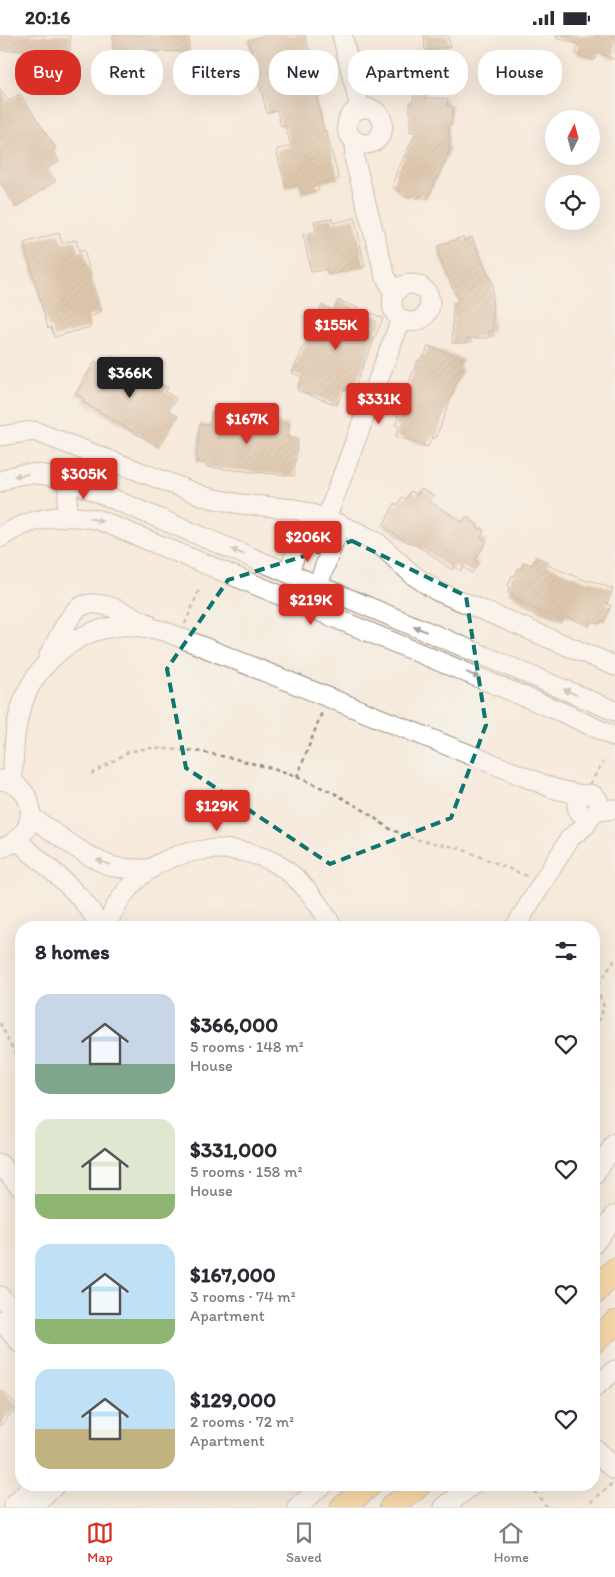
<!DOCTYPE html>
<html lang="en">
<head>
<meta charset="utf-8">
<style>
  :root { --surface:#fff; --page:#f7f7f7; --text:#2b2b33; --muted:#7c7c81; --line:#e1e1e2; --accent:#d93025 }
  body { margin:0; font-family:Itim,sans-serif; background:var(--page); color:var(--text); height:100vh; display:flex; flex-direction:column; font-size:19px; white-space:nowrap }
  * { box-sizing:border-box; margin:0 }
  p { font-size:16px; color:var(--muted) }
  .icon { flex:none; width:28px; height:28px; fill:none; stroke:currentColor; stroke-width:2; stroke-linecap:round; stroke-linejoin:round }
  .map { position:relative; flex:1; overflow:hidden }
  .details { position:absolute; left:15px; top:886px; width:585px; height:570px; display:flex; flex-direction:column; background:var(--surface); border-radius:20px; box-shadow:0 5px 20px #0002 }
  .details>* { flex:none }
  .top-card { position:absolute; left:15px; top:15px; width:585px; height:45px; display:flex; gap:10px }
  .needle { width:32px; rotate:6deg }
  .tools { position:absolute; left:545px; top:75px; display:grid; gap:10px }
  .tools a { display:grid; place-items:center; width:55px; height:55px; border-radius:50%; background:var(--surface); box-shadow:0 5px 20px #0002; font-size:25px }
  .price { position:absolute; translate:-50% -42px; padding:0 11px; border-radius:5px; background:var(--accent); color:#fff; font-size:16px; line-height:32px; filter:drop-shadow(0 1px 2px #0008) }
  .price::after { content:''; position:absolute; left:50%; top:30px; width:15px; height:11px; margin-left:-8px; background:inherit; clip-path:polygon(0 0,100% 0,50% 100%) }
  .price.on { background:#222; color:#fff }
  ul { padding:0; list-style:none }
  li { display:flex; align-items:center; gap:15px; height:125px; padding:0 20px }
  li span { display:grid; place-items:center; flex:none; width:140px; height:100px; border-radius:15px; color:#555 }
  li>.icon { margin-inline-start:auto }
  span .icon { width:60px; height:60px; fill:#fffc; stroke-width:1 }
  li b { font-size:21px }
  h2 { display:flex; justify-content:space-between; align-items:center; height:60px; padding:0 20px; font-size:21px }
  .tag { padding:0 18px; border-radius:20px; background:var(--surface); box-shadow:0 5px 20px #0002; font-size:18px; line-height:45px }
  .tag.on { background:var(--accent); color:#fff }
  .status { display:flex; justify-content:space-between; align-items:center; height:35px; padding:0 25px; background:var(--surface); direction:ltr }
  .status svg { height:14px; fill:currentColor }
  .menu { display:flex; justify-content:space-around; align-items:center; height:70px; border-top:1px solid var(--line); background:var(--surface); font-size:14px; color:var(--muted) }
  .menu a { display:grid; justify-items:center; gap:2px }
  .menu .on { color:var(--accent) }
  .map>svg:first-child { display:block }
  .building { fill:url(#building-hatch) }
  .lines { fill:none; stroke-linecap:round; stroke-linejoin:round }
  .minor-casing { stroke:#988a7c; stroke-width:21 }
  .major-casing { stroke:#988a7c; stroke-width:26 }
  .path { stroke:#988a7c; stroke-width:2.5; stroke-dasharray:4 4; stroke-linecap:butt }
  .minor { stroke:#fff; stroke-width:19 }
  .major { stroke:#f5c16b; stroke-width:24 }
  .oneway { fill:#a79f9a }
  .marked { fill:none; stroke:#0f766e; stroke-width:4; stroke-dasharray:10 6; stroke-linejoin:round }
</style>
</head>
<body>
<div class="status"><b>20:16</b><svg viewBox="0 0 49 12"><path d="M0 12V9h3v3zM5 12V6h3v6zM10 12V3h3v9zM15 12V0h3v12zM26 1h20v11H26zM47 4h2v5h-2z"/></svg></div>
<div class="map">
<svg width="615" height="1472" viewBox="0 0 615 1472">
  <defs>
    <pattern id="building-hatch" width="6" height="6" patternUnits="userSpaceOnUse" patternTransform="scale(1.25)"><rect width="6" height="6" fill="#c39e77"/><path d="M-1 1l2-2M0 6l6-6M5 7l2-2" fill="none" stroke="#a08161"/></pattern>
  </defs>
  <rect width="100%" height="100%" fill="#f6f6f2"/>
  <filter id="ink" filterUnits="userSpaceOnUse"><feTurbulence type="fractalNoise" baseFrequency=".02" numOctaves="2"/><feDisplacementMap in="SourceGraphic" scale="10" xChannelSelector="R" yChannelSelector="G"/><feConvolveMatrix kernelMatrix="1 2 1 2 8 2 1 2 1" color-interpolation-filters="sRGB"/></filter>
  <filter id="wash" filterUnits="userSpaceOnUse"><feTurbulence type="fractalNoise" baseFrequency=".0096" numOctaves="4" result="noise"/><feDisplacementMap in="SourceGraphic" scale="20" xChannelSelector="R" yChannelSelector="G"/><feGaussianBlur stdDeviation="1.12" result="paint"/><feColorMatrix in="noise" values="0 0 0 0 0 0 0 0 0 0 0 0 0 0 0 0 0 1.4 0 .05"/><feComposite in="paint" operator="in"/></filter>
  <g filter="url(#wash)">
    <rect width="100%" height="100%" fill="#f5eadb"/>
    <g id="blocks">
      <g class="building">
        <polygon points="0,0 70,0 70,16 0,15"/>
        <polygon points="113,0 189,0 189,17 113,15"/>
        <polygon points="267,0 305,0 316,41 320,40 325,60 316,62 324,96 326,96 339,144 317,149 319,155 302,159 299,149 286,153 276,115 291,111 285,91 281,92 277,75 267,78 248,5"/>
        <polygon points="424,0 448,0 450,12 425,15"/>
        <polygon points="556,0 615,0 615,25 598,17 594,25 576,19 578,9 556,3"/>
        <polygon points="0,54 8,66 20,59 56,113 53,116 59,126 47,134 56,146 16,172 0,148"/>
        <polygon points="414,57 426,58 425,63 448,64 447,71 453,71 451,89 449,89 449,118 427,164 419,160 417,164 410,160 409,163 400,159 401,156 392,152 396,138 416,97 410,97 410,67 413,67"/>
        <polygon points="332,183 333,188 355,183 365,232 328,240 327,234 311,237 303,199 316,197 314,186"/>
        <polygon points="59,198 62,208 76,205 79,217 84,215 101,278 88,282 90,292 54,302 51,292 48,293 24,208"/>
        <polygon points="463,202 464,206 472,202 492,248 493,296 489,296 489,303 467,303 467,308 452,308 453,269 459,268 438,219 440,218 437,212"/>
        <polygon points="338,265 383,283 352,358 344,354 337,370 297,355 302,342 292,338 322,270 334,276"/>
        <polygon points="428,311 463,324 460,333 463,334 459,345 458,344 436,403 432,402 428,412 396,401 399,392 395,390 399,381 397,381 412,339 418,325 420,326 422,321 424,322"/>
        <polygon points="111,320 168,353 165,357 176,363 169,375 178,381 159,412 83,367 84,364 76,359 95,326 104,331"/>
        <polygon points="212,377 277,383 277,388 289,389 288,403 298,404 294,441 206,432 206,428 196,427 200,389 210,390"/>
        <polygon points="421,454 434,461 430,467 463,487 466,482 478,490 477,492 484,496 481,502 487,506 475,525 479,528 472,538 463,532 461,536 454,531 452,535 427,517 410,507 409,508 383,491 395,468 397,470 402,462 405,464 411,456 417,460"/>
        <polygon points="536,522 548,527 547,530 589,547 590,545 613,554 607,569 611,571 604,587 600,586 599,589 591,586 589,591 565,581 563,586 537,576 538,575 521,567 522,566 513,562 514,560 508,558 510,552 508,551 512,540 515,541 518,533 521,534 524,527 532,530"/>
        <polygon points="0,1354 18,1371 0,1391"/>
      </g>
    </g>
  </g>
  <g filter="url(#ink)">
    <use href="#blocks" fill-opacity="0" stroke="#988a7c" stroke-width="1"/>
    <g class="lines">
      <g class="minor-casing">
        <g id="minor">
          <polyline points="342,0 360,73"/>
          <circle cx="365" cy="91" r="18"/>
          <polyline points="356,106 354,123 385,240 394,259"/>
          <circle cx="411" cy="268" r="19"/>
          <polyline points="0,401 34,396 206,462 240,469 295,474 312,479 360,498 378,508 413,540 437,556 615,631"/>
          <path d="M 0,447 C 27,430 60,443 87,453 L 615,676"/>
          <polyline points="66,481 69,446"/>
          <polyline points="326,484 401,284"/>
          <path d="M 0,503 C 30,481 64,478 99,485 L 566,679 L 615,702"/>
          <polyline points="288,538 312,479"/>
          <polyline points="318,550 340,489"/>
          <path d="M 49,620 C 57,606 64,589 75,576 C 92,557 128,580 147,588"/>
          <path d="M 12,749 C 14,724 13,696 21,673 C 34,629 76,594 122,591 C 136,590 150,593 164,596 L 555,754 L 582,760"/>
          <circle cx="588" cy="770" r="11"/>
          <polyline points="597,776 615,774"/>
          <path d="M 30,781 C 53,796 90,826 115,832 C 127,834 139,834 151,834"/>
          <path d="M 18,806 C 44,830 86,860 100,892"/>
          <path d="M 0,813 C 40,803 41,751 1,745"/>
          <path d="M 106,892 C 112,878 118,865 129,853 C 163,812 229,803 275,828 C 301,842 318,868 333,892"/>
          <polyline points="515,892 570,803 586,790 591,781"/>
          <polyline points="0,1129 21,1153"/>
          <polyline points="594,1141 615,1108"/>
          <polyline points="594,1209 615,1180"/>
          <polyline points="0,1261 21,1284"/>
          <polyline points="0,1285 21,1309"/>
          <polyline points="594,1353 615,1335"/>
          <polyline points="594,1413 615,1435"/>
          <polyline points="13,1472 33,1450"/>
          <polyline points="34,1472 55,1450"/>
          <polyline points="298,1472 322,1450"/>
          <polyline points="444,1472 473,1450"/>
        </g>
      </g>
      <g class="major-casing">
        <g id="major">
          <polyline points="594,1258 615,1235"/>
          <polyline points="594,1306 615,1288"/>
          <polyline points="343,1472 369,1450"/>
          <polyline points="392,1472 419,1450"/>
        </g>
      </g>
      <g class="path">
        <polyline points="185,589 199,555"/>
        <polyline points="91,739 128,717 149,713 196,716 232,723 267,732 297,742 334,758 365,776 390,794 415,804 459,813 527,841"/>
        <polyline points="297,742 322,677"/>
        <polyline points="590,749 603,727"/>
        <polyline points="594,955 599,959 604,972 600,984 594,989"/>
        <polyline points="594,955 615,925"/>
        <polyline points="0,988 11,1011 21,1024"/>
        <polyline points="529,1450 547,1472"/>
        <polyline points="585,1472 612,1449"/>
      </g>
      <use href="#minor" class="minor"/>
      <use href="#major" class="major"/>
    </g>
    <defs><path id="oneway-solid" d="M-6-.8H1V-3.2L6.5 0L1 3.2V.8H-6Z" transform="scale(1.25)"/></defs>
    <g class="oneway">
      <use href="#oneway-solid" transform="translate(21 440) rotate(172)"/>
      <use href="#oneway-solid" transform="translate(96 485) rotate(15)"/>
      <use href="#oneway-solid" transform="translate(238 517) rotate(-157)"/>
      <use href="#oneway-solid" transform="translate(420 594) rotate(-157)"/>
      <use href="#oneway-solid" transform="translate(473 640) rotate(23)"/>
      <use href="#oneway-solid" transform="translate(570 657) rotate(-157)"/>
      <use href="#oneway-solid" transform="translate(103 827) rotate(-158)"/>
    </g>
  </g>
  <path d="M0 0H615V1472H0ZM 352,506 L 466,561 L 486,690 L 451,783 L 330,829 L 186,733 L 167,634 L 228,545 Z" fill="#f5eadb" fill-opacity=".55" fill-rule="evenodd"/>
  <path class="marked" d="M 352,506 L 466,561 L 486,690 L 451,783 L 330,829 L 186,733 L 167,634 L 228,545 Z"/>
</svg>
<div class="tools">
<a><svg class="needle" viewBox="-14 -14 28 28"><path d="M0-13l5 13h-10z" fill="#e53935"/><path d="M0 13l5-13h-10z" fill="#7c7c81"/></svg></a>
<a><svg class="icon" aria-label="locate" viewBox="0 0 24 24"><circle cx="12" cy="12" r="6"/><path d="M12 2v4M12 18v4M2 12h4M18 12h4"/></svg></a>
</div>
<b class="price" style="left:336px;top:316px">$155K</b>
<b class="price on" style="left:130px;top:364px">$366K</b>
<b class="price" style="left:379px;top:390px">$331K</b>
<b class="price" style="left:247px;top:410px">$167K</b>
<b class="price" style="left:84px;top:465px">$305K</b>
<b class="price" style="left:308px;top:528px">$206K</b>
<b class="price" style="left:311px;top:591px">$219K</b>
<b class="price" style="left:217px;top:797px">$129K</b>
<div class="top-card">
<a class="tag on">Buy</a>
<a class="tag">Rent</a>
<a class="tag">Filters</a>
<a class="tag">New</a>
<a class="tag">Apartment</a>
<a class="tag">House</a>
</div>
<section class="details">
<h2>8 homes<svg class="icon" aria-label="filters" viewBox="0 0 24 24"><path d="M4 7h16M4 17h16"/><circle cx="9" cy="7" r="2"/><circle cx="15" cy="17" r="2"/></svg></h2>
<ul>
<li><span style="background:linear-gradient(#c9d6e8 70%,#7fa58c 0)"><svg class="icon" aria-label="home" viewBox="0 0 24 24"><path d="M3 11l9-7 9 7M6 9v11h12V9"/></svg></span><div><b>$366,000</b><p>5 rooms · 148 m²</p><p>House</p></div><svg class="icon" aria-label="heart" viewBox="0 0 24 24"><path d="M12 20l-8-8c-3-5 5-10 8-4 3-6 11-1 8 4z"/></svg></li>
<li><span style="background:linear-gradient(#dfe7d0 75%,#8fb573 0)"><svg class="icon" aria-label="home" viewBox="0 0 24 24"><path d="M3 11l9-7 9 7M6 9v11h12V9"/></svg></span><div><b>$331,000</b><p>5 rooms · 158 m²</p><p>House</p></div><svg class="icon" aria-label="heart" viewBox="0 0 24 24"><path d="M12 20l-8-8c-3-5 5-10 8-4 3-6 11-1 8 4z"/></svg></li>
<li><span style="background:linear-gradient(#bfe0f5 75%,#8fb573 0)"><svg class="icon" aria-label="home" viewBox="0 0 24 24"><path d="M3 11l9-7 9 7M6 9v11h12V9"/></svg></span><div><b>$167,000</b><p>3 rooms · 74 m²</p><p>Apartment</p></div><svg class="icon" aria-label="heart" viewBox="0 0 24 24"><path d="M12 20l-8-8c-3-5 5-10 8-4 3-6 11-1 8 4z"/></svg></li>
<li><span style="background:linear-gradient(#bfe0f5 60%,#c2b280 0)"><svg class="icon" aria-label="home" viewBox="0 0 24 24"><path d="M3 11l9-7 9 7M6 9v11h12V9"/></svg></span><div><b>$129,000</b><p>2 rooms · 72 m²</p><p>Apartment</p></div><svg class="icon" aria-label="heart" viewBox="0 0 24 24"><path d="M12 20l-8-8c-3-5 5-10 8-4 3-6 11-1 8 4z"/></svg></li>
</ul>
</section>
</div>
<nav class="menu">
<a class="on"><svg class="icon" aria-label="map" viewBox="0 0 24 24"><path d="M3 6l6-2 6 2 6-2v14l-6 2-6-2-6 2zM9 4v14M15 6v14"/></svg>Map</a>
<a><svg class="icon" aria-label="saved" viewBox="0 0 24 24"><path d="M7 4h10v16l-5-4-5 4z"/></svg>Saved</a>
<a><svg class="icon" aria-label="home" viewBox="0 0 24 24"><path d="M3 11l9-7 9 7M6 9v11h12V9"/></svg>Home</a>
</nav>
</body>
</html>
